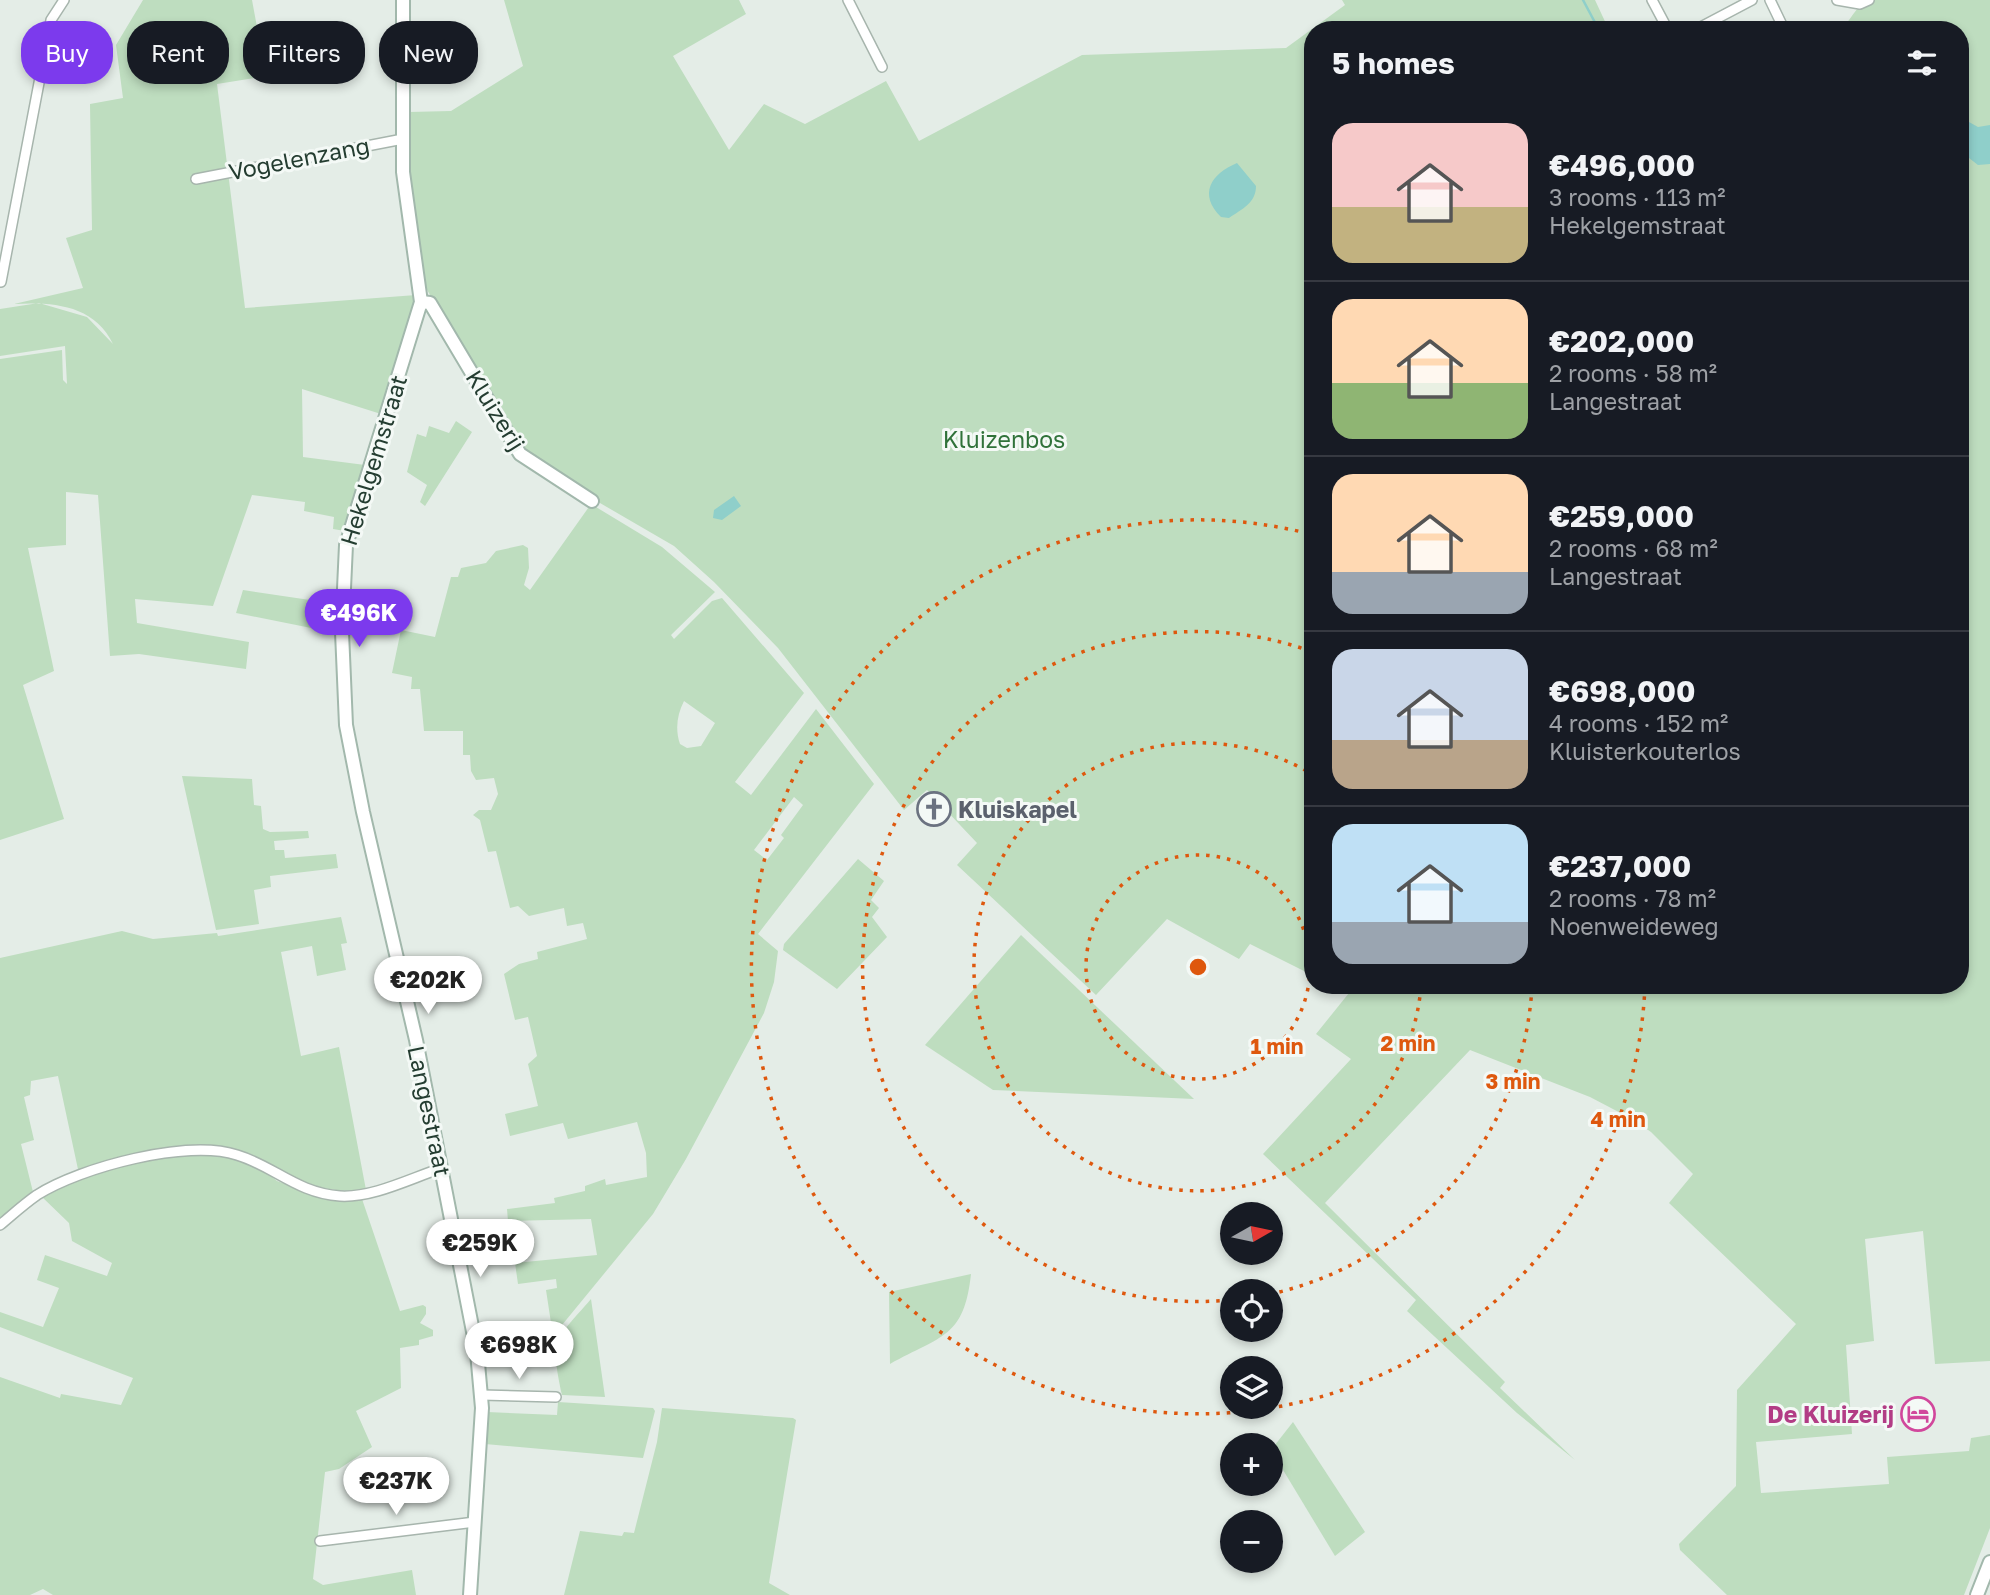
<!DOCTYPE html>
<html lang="en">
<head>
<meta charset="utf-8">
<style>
  :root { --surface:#171b24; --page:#20242c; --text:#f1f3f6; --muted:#9ea1a6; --line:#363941; --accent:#7c3aed }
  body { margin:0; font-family:"Golos Text",sans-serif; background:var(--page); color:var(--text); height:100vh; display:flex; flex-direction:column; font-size:26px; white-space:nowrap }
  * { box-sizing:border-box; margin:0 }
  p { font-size:23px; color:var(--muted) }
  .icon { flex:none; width:38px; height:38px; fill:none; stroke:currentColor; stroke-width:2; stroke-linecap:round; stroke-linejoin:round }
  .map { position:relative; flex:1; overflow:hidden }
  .panel { position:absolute; left:1304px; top:21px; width:665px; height:973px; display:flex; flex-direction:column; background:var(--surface); border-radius:28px; box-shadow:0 4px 10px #0003 }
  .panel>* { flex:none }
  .top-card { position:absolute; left:21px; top:21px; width:665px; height:63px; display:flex; gap:14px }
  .needle { width:46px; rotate:81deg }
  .tools { position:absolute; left:1220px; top:1202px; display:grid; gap:14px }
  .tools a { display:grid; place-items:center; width:63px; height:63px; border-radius:50%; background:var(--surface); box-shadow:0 4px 10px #0003; font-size:35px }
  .price { position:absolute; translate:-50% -60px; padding:0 16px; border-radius:24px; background:#fff; color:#222; font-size:23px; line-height:46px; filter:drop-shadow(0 2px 4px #0008) }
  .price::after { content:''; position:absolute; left:50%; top:42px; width:21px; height:16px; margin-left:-10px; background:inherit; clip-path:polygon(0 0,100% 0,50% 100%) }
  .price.current { background:var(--accent); color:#fff }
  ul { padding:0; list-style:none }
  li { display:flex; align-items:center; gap:21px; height:175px; padding:0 28px }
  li+li { border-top:2px solid var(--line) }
  li span { display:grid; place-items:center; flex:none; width:196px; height:140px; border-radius:21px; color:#555 }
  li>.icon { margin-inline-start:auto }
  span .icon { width:84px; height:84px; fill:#fffc; stroke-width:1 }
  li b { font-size:30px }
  h2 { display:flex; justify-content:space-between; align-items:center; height:84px; padding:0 28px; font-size:30px }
  .chip { padding:0 24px; border-radius:28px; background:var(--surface); box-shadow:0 4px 10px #0003; font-size:24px; line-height:63px }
  .chip.current { background:var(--accent); color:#fff }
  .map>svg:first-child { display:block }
  .green { fill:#beddbf; fill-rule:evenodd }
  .water { fill:#8fcfca }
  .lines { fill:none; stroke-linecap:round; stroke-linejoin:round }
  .stream { stroke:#8fcfca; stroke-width:2.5 }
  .street-casing { stroke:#a7b5ad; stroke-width:12 }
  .secondary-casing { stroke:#a2b8ac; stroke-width:16 }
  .street { stroke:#fff; stroke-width:9 }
  .secondary { stroke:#fff; stroke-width:12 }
  .ring { fill:none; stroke:#de580e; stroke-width:3.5; stroke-dasharray:3.5 7 }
  .labels { text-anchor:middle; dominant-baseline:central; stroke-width:6; stroke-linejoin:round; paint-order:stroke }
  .street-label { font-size:23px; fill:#243d31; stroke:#f4f9f6 }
  .park-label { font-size:23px; fill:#30723a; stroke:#f4f9f6 }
  .worship-label { font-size:23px; font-weight:bold; fill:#5b616d; stroke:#f4f9f6; text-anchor:start }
  .hotel-label { font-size:23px; font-weight:bold; fill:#b23c85; stroke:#f4f9f6; text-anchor:end }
  .centre { fill:#de580e; stroke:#f4f9f6; stroke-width:3.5 }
  .ring-label { font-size:21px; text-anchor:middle; font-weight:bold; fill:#de580e; stroke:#f4f9f6; stroke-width:6; stroke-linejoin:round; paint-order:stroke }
</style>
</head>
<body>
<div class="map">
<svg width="1990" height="1595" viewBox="0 0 1990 1595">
  <rect width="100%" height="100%" fill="#e4ede7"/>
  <g class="green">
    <path d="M 143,0 L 252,0 L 266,76 L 217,84 L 245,308 L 416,295 L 415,306 L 381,414 L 302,389 L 303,457 L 365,465 L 345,531 L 333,529 L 334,517 L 304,511 L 305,502 L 252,495 L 213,606 L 135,599 L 137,623 L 249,642 L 246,669 L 139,654 L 110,656 L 98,495 L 66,492 L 66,545 L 28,548 L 54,671 L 23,685 L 64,819 L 0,840 L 0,359 L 62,350 L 63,380 L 67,384 L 65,346 L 0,356 L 0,309 L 39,303 L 87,317 L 113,344 C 94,305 54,302 14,304 L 83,288 L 66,238 L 92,230 L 90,104 L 123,98 L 116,45 Z"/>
    <polygon points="504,0 739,0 746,14 673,56 729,150 764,104 805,124 886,81 919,141 1082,55 1286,48 1345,5 1342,0 1595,0 1609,30 1312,30 1312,975 1250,944 1239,959 1167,919 1096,995 957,865 977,843 927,790 904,810 778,648 714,582 674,546 600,503 519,448 426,288 410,192 409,112 451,111 523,66"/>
    <path d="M 1869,0 L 1990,0 L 1990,1361 L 1935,1364 L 1923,1231 L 1865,1239 L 1874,1341 L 1846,1345 L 1852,1434 L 1756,1442 L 1761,1493 L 1889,1484 L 1887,1457 L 1969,1451 L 1971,1438 L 1990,1435 L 1990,1528 L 1964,1595 L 1727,1595 L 1680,1550 L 1679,1544 L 1736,1486 L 1737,1390 L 1796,1324 L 1669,1203 L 1693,1174 L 1651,1132 L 1632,1119 L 1590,1097 L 1470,1050 L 1325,1203 L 1505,1382 L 1500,1388 L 1575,1460 L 1517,1413 L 1407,1311 L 1416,1300 L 1263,1154 L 1351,1059 L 1316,1034 L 1349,993 L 1335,985 L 1960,985 L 1960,30 L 1840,30 C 1852,20 1855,6 1869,0 Z"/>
    <polygon points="456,421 472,432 425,506 420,502 427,485 407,472 417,434 426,437 429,426 449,433"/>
    <path d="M 591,504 L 662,547 L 715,592 L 671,635 L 674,639 L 712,601 L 722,598 L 804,693 L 735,782 L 751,795 L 816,709 L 874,784 L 758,934 L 778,951 L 774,982 L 764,1013 L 686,1159 L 653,1214 L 553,1336 L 546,1290 L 557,1288 L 556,1279 L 518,1284 L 515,1263 L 597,1255 L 591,1219 L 508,1221 L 507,1209 L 555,1203 L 554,1198 L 585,1191 L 585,1186 L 605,1179 L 606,1185 L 647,1177 L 646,1153 L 637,1122 L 568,1139 L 563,1123 L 510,1136 L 505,1114 L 538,1106 L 528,1064 L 537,1056 L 528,1017 L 515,1020 L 504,974 L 519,964 L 538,959 L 537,952 L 587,939 L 583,923 L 567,926 L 564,908 L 529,916 L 518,906 L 510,908 L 496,851 L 488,852 L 480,820 L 473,815 L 479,810 L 491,810 L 498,794 L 494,778 L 476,780 L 471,771 L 470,755 L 463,755 L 463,731 L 424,731 L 420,689 L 411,689 L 412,677 L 392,673 L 401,630 L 435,637 L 451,577 L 458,577 L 461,568 L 486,563 L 496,551 L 523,545 L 528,548 L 529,568 L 524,585 L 530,590 ZM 684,701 L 715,723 L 701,746 L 687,748 L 680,744 C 675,729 677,715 684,701 ZM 794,797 L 803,805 L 781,835 L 784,838 L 767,860 L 754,850 Z"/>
    <polygon points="243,590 337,604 336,633 236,613"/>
    <polygon points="182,776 252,779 254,805 261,806 263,829 270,832 308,831 309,838 274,841 275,850 284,850 285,858 336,854 338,868 270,876 271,887 254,890 259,924 216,930"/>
    <polygon points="858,859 884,881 871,900 879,908 872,917 887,937 837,989 783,950 784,944"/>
    <path d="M 341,917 L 347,943 L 341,944 L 346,970 L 317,976 L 312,946 L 281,952 L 301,1056 L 339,1047 L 366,1190 C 332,1194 309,1185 278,1170 C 269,1166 259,1159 249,1156 C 189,1140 135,1152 79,1174 L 58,1076 L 31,1081 L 30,1095 L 24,1097 L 34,1140 L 21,1144 L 33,1192 L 0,1221 L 0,958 L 122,931 L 153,939 L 217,933 L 218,936 Z"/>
    <polygon points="1021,935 1194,1099 993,1090 925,1045"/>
    <polygon points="219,1153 259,1167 277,1181 307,1192 361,1196 400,1311 423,1305 426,1307 426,1314 420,1323 433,1330 433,1336 419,1340 419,1345 400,1348 401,1388 356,1411 372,1447 339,1469 325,1472 313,1579 323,1585 412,1570 416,1595 53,1595 43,1589 30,1595 0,1595 0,1377 60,1398 61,1394 121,1405 133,1378 0,1327 0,1312 43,1327 59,1288 37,1280 45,1255 107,1276 112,1263 72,1241 69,1223 41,1196 81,1179 148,1157"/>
    <path d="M 971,1274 C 964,1338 942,1335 890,1364 L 889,1292 Z"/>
    <path d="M 591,1299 L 605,1397 L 562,1395 C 550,1337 554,1342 591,1299 Z"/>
    <polygon points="558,1402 653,1408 655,1411 643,1458 485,1444 487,1412 557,1415"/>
    <polygon points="662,1408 793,1418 796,1420 769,1583 790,1595 564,1595 580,1531 622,1536 624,1532 634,1533 657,1442"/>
    <polygon points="1293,1422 1365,1532 1335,1556 1271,1450"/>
  </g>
  <g class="water">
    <polygon points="1960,117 1978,127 1990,125 1990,164 1978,165 1960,151"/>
    <path d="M 1237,163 L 1256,186 C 1256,203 1242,209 1229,218 L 1221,217 C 1198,194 1211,174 1237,163 Z"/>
    <polygon points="734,496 741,506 722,520 713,518 714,510"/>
  </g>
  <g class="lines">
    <g class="stream">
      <polyline points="1583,0 1599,30"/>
      <polyline points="1311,365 1312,364"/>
    </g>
    <g class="street-casing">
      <g id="street">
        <polyline points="848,0 882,67"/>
        <polyline points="1652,0 1668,30"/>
        <polyline points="1770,0 1782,25 1773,30"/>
        <polyline points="1837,0 1860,4 1869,0"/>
        <polyline points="1695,30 1752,0"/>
        <polyline points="196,179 403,139"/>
        <polyline points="1,282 51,20 64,0"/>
        <path d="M 0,1225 C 12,1215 24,1204 37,1195 C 81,1167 187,1139 237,1155 C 274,1166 297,1193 340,1196 C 373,1198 411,1178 442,1168"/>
        <polyline points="482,1395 556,1397"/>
        <polyline points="320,1541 475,1522"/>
      </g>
    </g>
    <g class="secondary-casing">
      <g id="secondary">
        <polyline points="403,0 403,172 421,302 346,545 342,632 346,725 363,812 416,1040 477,1352 482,1408 470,1595"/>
        <polyline points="421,302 430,303 520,454 592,501"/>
        <polyline points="1977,1595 1990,1562"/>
      </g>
    </g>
    <use href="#street" class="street"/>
    <use href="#secondary" class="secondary"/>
  </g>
  <g class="ring">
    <circle cx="1198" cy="967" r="112"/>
    <path d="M1421 987A224 224 0 1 1 1312 774"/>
    <path d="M1532 987A335 335 0 0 1 1271 1294M1230 1300A335 335 0 1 1 1310 651"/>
    <path d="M1645 986A447 447 0 1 1 1310 534"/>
  </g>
  <defs>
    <g id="church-ring" transform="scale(1.75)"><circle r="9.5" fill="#f4f9f6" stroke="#6b7280" stroke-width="1.5"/><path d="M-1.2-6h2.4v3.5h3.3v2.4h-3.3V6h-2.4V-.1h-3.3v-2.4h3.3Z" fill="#6b7280"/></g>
    <g id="hotel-ring" transform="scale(1.75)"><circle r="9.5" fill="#f4f9f6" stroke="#d1479c" stroke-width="1.5"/><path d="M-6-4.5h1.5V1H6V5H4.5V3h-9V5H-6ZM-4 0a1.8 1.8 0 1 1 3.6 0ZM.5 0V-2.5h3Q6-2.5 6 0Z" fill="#d1479c"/></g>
  </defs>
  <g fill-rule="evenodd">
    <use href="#church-ring" x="934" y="809"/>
    <use href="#hotel-ring" x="1918" y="1414"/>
  </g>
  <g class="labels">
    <g class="street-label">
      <text transform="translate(299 158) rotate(-11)">Vogelenzang</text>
      <text transform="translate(496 410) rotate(58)">Kluizerij</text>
      <text transform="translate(373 460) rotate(-73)">Hekelgemstraat</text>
      <text transform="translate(430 1111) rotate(78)">Langestraat</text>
    </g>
    <g class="park-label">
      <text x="1004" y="439">Kluizenbos</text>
    </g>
    <g class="worship-label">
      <text x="958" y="809">Kluiskapel</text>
    </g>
    <g class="hotel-label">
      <text x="1894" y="1414">De Kluizerij</text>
    </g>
  </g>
  <circle cx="1198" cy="967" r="10" class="centre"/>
  <g class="ring-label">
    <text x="1408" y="1051">2 min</text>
    <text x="1277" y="1054">1 min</text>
    <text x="1513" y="1089">3 min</text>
    <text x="1618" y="1127">4 min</text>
  </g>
</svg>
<div class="tools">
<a><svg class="needle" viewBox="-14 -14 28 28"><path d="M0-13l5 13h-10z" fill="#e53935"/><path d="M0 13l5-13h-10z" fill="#9ea1a6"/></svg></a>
<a><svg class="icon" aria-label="locate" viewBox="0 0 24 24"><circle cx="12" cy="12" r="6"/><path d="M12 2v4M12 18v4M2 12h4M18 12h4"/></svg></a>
<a><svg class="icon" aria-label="layers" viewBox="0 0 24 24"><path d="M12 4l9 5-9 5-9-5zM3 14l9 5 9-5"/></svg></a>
<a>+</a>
<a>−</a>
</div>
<b class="price current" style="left:359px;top:649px">€496K</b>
<b class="price" style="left:428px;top:1016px">€202K</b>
<b class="price" style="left:480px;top:1279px">€259K</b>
<b class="price" style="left:519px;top:1381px">€698K</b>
<b class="price" style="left:396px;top:1517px">€237K</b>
<div class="top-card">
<a class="chip current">Buy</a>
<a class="chip">Rent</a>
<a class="chip">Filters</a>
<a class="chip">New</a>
</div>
<section class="panel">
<h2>5 homes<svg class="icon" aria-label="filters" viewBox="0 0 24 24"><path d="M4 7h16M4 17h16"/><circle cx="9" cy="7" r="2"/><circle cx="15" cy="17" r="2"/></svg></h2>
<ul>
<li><span style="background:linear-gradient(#f6c9c9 60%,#c2b280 0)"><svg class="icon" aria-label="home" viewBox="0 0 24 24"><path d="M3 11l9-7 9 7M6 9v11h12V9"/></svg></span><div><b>€496,000</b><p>3 rooms · 113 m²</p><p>Hekelgemstraat</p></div></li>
<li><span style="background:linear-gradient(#ffd9b3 60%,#8fb573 0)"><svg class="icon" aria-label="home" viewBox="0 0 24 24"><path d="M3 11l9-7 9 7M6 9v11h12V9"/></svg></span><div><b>€202,000</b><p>2 rooms · 58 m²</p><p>Langestraat</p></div></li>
<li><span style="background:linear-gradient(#ffd9b3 70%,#9aa5b1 0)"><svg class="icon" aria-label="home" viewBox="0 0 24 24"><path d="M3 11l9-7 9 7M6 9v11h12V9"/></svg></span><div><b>€259,000</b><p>2 rooms · 68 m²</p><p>Langestraat</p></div></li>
<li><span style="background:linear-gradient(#c9d6e8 65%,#b9a48a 0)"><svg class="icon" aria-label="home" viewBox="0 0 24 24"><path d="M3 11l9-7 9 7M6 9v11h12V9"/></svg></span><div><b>€698,000</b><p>4 rooms · 152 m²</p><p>Kluisterkouterlos</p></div></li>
<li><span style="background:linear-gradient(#bfe0f5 70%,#9aa5b1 0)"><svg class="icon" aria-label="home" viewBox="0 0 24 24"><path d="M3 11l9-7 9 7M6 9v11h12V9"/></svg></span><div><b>€237,000</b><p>2 rooms · 78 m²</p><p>Noenweideweg</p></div></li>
</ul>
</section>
</div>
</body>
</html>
